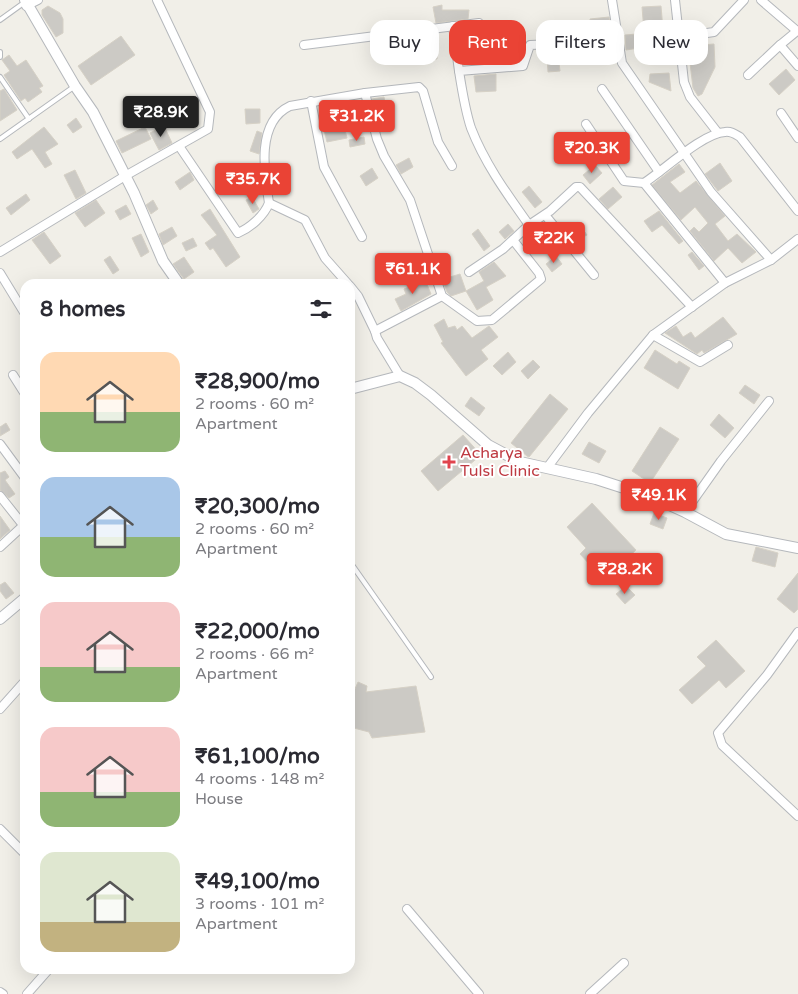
<!DOCTYPE html>
<html lang="en">
<head>
<meta charset="utf-8">
<style>
  :root { --surface:#fff; --page:#f7f7f7; --text:#2b2b33; --muted:#7c7c81; --accent:#ea4335 }
  body { margin:0; font-family:"Varela Round",sans-serif; background:var(--page); color:var(--text); height:100vh; display:flex; flex-direction:column; font-size:19px; white-space:nowrap }
  * { box-sizing:border-box; margin:0 }
  p { font-size:16px; color:var(--muted) }
  .icon { flex:none; width:28px; height:28px; fill:none; stroke:currentColor; stroke-width:2; stroke-linecap:round; stroke-linejoin:round }
  .map { position:relative; flex:1; overflow:hidden }
  .drawer { position:absolute; left:20px; top:279px; width:335px; height:695px; display:flex; flex-direction:column; background:var(--surface); border-radius:15px; box-shadow:0 5px 20px #0002 }
  .drawer>* { flex:none }
  .hud { position:absolute; left:370px; top:20px; width:352px; height:45px; display:flex; gap:10px }
  .price { position:absolute; translate:-50% -42px; padding:0 11px; border-radius:5px; background:var(--accent); color:#fff; font-size:16px; line-height:32px; filter:drop-shadow(0 1px 2px #0008) }
  .price::after { content:''; position:absolute; left:50%; top:30px; width:15px; height:11px; margin-left:-8px; background:inherit; clip-path:polygon(0 0,100% 0,50% 100%) }
  .price.selected { background:#222; color:#fff }
  ul { padding:0; list-style:none }
  li { display:flex; align-items:center; gap:15px; height:125px; padding:0 20px }
  li span { display:grid; place-items:center; flex:none; width:140px; height:100px; border-radius:15px; color:#555 }
  li>.icon { margin-inline-start:auto }
  span .icon { width:60px; height:60px; fill:#fffc; stroke-width:1 }
  li b { font-size:21px }
  h2 { display:flex; justify-content:space-between; align-items:center; height:60px; padding:0 20px; font-size:21px }
  .chip { padding:0 18px; border-radius:15px; background:var(--surface); box-shadow:0 5px 20px #0002; font-size:18px; line-height:45px }
  .chip.selected { background:var(--accent); color:#fff }
  .map>svg:first-child { display:block }
  .building { fill:#cccac5; stroke:#d6d1c6 }
  .lines { fill:none; stroke-linecap:round; stroke-linejoin:round }
  .service-casing { stroke:#b5b8bc; stroke-width:6 }
  .minor-casing { stroke:#b5b8bc; stroke-width:10 }
  .tertiary-casing { stroke:#b5b8bc; stroke-width:12 }
  .service { stroke:#fff; stroke-width:4 }
  .minor { stroke:#fff; stroke-width:8 }
  .tertiary { stroke:#fff; stroke-width:10 }
  .health-dot { fill:#e0444e; stroke:#fff; stroke-width:2 }
  .labels { text-anchor:middle; dominant-baseline:central; stroke-width:4; stroke-linejoin:round; paint-order:stroke }
  .health-label { font-size:16px; fill:#be3a42; stroke:#fff; text-anchor:start }
</style>
</head>
<body>
<div class="map">
<svg width="798" height="994" viewBox="0 0 798 994">
  <rect width="100%" height="100%" fill="#f1efe8"/>
  <g class="building">
    <polygon points="442,5 442,10 469,10 468,19 436,23 433,7"/>
    <polygon points="48,6 60,13 63,19 63,33 56,37 42,15 42,10"/>
    <polygon points="661,6 663,30 644,31 642,7"/>
    <polygon points="609,17 612,38 592,38 590,19"/>
    <polygon points="637,34 639,48 626,50 625,35"/>
    <polygon points="121,36 135,55 91,85 78,66"/>
    <polygon points="422,42 432,42 432,50 437,49 437,59 423,59"/>
    <polygon points="714,44 715,67 702,94 698,96 693,88 688,46"/>
    <polygon points="9,55 17,66 26,60 43,86 39,88 42,92 28,102 25,98 21,101 4,75 10,71 2,60"/>
    <polygon points="558,55 560,71 548,72 547,56"/>
    <polygon points="786,69 795,80 779,95 769,84"/>
    <polygon points="669,73 671,91 649,82 650,74"/>
    <polygon points="496,74 496,91 476,92 474,76"/>
    <polygon points="4,89 17,110 0,121 0,91"/>
    <polygon points="384,97 386,108 375,109 372,99"/>
    <polygon points="245,109 260,109 260,123 246,124"/>
    <polygon points="76,118 82,127 73,133 67,125"/>
    <polygon points="164,126 172,143 159,150 150,133"/>
    <polygon points="344,126 347,138 327,142 324,130"/>
    <polygon points="44,127 58,144 45,152 52,164 45,168 32,149 17,159 12,152"/>
    <polygon points="145,127 151,139 122,153 116,141"/>
    <polygon points="257,131 262,133 259,154 250,151"/>
    <polygon points="364,137 365,144 350,147 349,140"/>
    <polygon points="409,158 413,167 401,174 396,165"/>
    <polygon points="720,163 732,181 718,191 705,174"/>
    <polygon points="679,164 685,172 670,182 680,193 696,181 725,216 715,224 728,241 737,234 756,252 742,263 728,248 714,261 690,231 694,227 699,232 708,223 695,207 681,220 652,185"/>
    <polygon points="595,165 602,173 590,184 583,175"/>
    <polygon points="372,168 378,178 366,186 360,176"/>
    <polygon points="75,170 86,193 76,199 64,175"/>
    <polygon points="230,170 235,181 224,186 219,175"/>
    <polygon points="190,172 194,180 180,190 175,182"/>
    <polygon points="529,186 542,202 535,208 522,192"/>
    <polygon points="613,187 622,197 608,209 599,199"/>
    <polygon points="26,194 30,200 11,215 6,208"/>
    <polygon points="252,197 259,209 253,213 246,200"/>
    <polygon points="96,200 105,213 85,227 75,213"/>
    <polygon points="153,200 158,209 151,214 146,205"/>
    <polygon points="126,205 131,214 120,220 115,211"/>
    <polygon points="210,209 240,257 226,267 213,248 210,250 205,243 217,235 201,215"/>
    <polygon points="659,211 683,241 679,244 662,225 652,232 644,221"/>
    <polygon points="508,224 514,231 505,239 499,232"/>
    <polygon points="579,224 587,235 574,241 568,234"/>
    <polygon points="172,227 177,236 163,245 159,234"/>
    <polygon points="478,229 490,246 484,251 472,234"/>
    <polygon points="44,232 61,256 50,264 32,240"/>
    <polygon points="141,234 149,252 141,257 132,238"/>
    <polygon points="193,238 197,246 186,251 182,243"/>
    <polygon points="692,252 704,266 699,270 688,255"/>
    <polygon points="110,256 119,270 113,274 104,260"/>
    <polygon points="556,256 562,264 552,272 546,264"/>
    <polygon points="184,257 194,272 184,279 173,264"/>
    <polygon points="444,259 450,277 460,274 466,291 451,296 447,292 436,262"/>
    <polygon points="494,262 506,276 486,287 493,300 477,310 466,291 484,281 479,272"/>
    <polygon points="423,282 426,282 431,294 401,311 395,299 406,294 404,289"/>
    <polygon points="723,317 737,334 704,353 702,350 697,354 665,333 676,326 683,337 691,332 695,338"/>
    <polygon points="444,319 448,328 455,326 457,330 462,326 472,338 489,326 498,337 481,350 488,359 466,376 441,343 443,342 434,325"/>
    <polygon points="655,350 677,364 679,361 690,368 678,389 644,368"/>
    <polygon points="508,352 516,362 502,375 493,366"/>
    <polygon points="533,360 540,367 528,379 521,371"/>
    <polygon points="745,385 760,395 754,404 739,393"/>
    <polygon points="550,394 568,409 529,457 527,456 511,443"/>
    <polygon points="471,397 485,408 479,416 465,406"/>
    <polygon points="719,414 734,428 725,438 710,425"/>
    <polygon points="6,423 10,430 0,436 0,427"/>
    <polygon points="660,427 679,439 650,483 632,471"/>
    <polygon points="463,435 481,455 438,491 421,471"/>
    <polygon points="589,442 606,451 599,463 582,454"/>
    <polygon points="5,471 9,477 5,480 15,494 9,498 0,490 0,473"/>
    <polygon points="592,503 636,550 604,580 580,554 586,548 567,527"/>
    <polygon points="654,513 667,518 663,529 650,524"/>
    <polygon points="0,516 10,530 0,539"/>
    <polygon points="756,547 778,553 775,567 752,561"/>
    <polygon points="798,573 798,609 794,613 777,599"/>
    <polygon points="5,582 14,593 6,599 0,591 0,585"/>
    <polygon points="626,586 635,595 625,604 616,594"/>
    <polygon points="716,640 745,671 726,688 719,680 692,704 679,690 706,666 697,657"/>
    <polygon points="358,682 367,686 366,692 416,686 425,732 372,738 369,732 350,727 350,685 355,689"/>
  </g>
  <g class="lines">
    <g class="service-casing">
      <g id="service">
        <polyline points="0,20 25,2"/>
        <polyline points="0,52 0,57"/>
        <polyline points="0,77 29,119"/>
        <polyline points="0,139 75,86"/>
        <polyline points="350,562 431,677"/>
      </g>
    </g>
    <g class="minor-casing">
      <g id="minor">
        <polyline points="612,0 622,63 711,192 771,260"/>
        <polyline points="675,0 684,82 690,97 718,133"/>
        <polyline points="761,0 797,31 780,45 798,66"/>
        <polyline points="26,6 38,0"/>
        <polyline points="453,26 459,71"/>
        <polyline points="679,37 714,32 744,0"/>
        <polyline points="304,45 479,23"/>
        <polyline points="748,75 780,45"/>
        <polyline points="602,89 659,172"/>
        <polyline points="365,93 377,139 384,156 410,200 442,296 477,321 492,320 541,279 539,273 513,240"/>
        <polyline points="311,101 324,167 362,237"/>
        <polyline points="781,113 798,138"/>
        <polyline points="586,124 624,181 644,183"/>
        <path d="M 179,146 L 238,233 C 250,228 264,216 269,203 C 264,172 256,122 290,106 L 365,93 L 419,87 L 423,91 L 438,142 L 452,166"/>
        <polyline points="269,203 305,220 325,258 348,284"/>
        <polyline points="545,215 594,275"/>
        <polyline points="529,225 550,211 576,187 580,187 692,307"/>
        <polyline points="0,252 125,176 208,129 210,112 157,0"/>
        <path d="M 469,272 L 503,249 L 529,225 C 507,194 485,164 471,128 C 465,110 462,90 459,71 L 523,66 L 530,45 L 574,43 L 619,45"/>
        <polyline points="0,273 25,314"/>
        <path d="M 725,283 L 644,183 C 664,170 703,133 725,132 C 731,131 735,134 740,137 L 798,211"/>
        <polyline points="350,286 358,296 375,331"/>
        <polyline points="653,335 700,362 728,345"/>
        <polyline points="13,375 25,394"/>
        <polyline points="400,376 377,338 375,331 442,296"/>
        <polyline points="0,444 25,478"/>
        <polyline points="547,468 588,413 653,335 725,283 771,260 798,239"/>
        <polyline points="0,496 23,525"/>
        <polyline points="685,512 721,461 769,401"/>
        <polyline points="0,547 25,524"/>
        <polyline points="798,632 767,675 718,733 722,745 798,816"/>
        <polyline points="0,709 25,681"/>
        <polyline points="0,829 25,854"/>
        <polyline points="407,909 479,994"/>
        <polyline points="0,992 3,994"/>
        <polyline points="27,994 49,969"/>
        <polyline points="590,994 624,963"/>
      </g>
    </g>
    <g class="tertiary-casing">
      <g id="tertiary">
        <polyline points="25,0 75,86 93,112 134,193 163,261 179,284"/>
        <polyline points="350,389 400,376 415,383 431,395 488,445 520,462 596,479 652,497 685,512 726,534 798,548"/>
        <polyline points="0,619 25,598"/>
      </g>
    </g>
    <use href="#service" class="service"/>
    <use href="#minor" class="minor"/>
    <use href="#tertiary" class="tertiary"/>
  </g>
  <path class="health-dot" d="M446.5 454.5h5v5h5v5h-5v5h-5v-5h-5v-5h5z"/>
  <g class="labels">
    <g class="health-label">
      <text x="460" y="453">Acharya<tspan x="460" dy="18">Tulsi Clinic</tspan></text>
    </g>
  </g>
</svg>
<b class="price selected" style="left:161px;top:138px">₹28.9K</b>
<b class="price" style="left:357px;top:142px">₹31.2K</b>
<b class="price" style="left:592px;top:174px">₹20.3K</b>
<b class="price" style="left:253px;top:205px">₹35.7K</b>
<b class="price" style="left:554px;top:264px">₹22K</b>
<b class="price" style="left:413px;top:295px">₹61.1K</b>
<b class="price" style="left:659px;top:521px">₹49.1K</b>
<b class="price" style="left:625px;top:595px">₹28.2K</b>
<div class="hud">
<a class="chip">Buy</a>
<a class="chip selected">Rent</a>
<a class="chip">Filters</a>
<a class="chip">New</a>
</div>
<section class="drawer">
<h2>8 homes<svg class="icon" aria-label="filters" viewBox="0 0 24 24"><path d="M4 7h16M4 17h16"/><circle cx="9" cy="7" r="2"/><circle cx="15" cy="17" r="2"/></svg></h2>
<ul>
<li><span style="background:linear-gradient(#ffd9b3 60%,#8fb573 0)"><svg class="icon" aria-label="home" viewBox="0 0 24 24"><path d="M3 11l9-7 9 7M6 9v11h12V9"/></svg></span><div><b>₹28,900/mo</b><p>2 rooms · 60 m²</p><p>Apartment</p></div></li>
<li><span style="background:linear-gradient(#a9c7e8 60%,#8fb573 0)"><svg class="icon" aria-label="home" viewBox="0 0 24 24"><path d="M3 11l9-7 9 7M6 9v11h12V9"/></svg></span><div><b>₹20,300/mo</b><p>2 rooms · 60 m²</p><p>Apartment</p></div></li>
<li><span style="background:linear-gradient(#f6c9c9 65%,#8fb573 0)"><svg class="icon" aria-label="home" viewBox="0 0 24 24"><path d="M3 11l9-7 9 7M6 9v11h12V9"/></svg></span><div><b>₹22,000/mo</b><p>2 rooms · 66 m²</p><p>Apartment</p></div></li>
<li><span style="background:linear-gradient(#f6c9c9 65%,#8fb573 0)"><svg class="icon" aria-label="home" viewBox="0 0 24 24"><path d="M3 11l9-7 9 7M6 9v11h12V9"/></svg></span><div><b>₹61,100/mo</b><p>4 rooms · 148 m²</p><p>House</p></div></li>
<li><span style="background:linear-gradient(#dfe7d0 70%,#c2b280 0)"><svg class="icon" aria-label="home" viewBox="0 0 24 24"><path d="M3 11l9-7 9 7M6 9v11h12V9"/></svg></span><div><b>₹49,100/mo</b><p>3 rooms · 101 m²</p><p>Apartment</p></div></li>
</ul>
</section>
</div>
</body>
</html>
